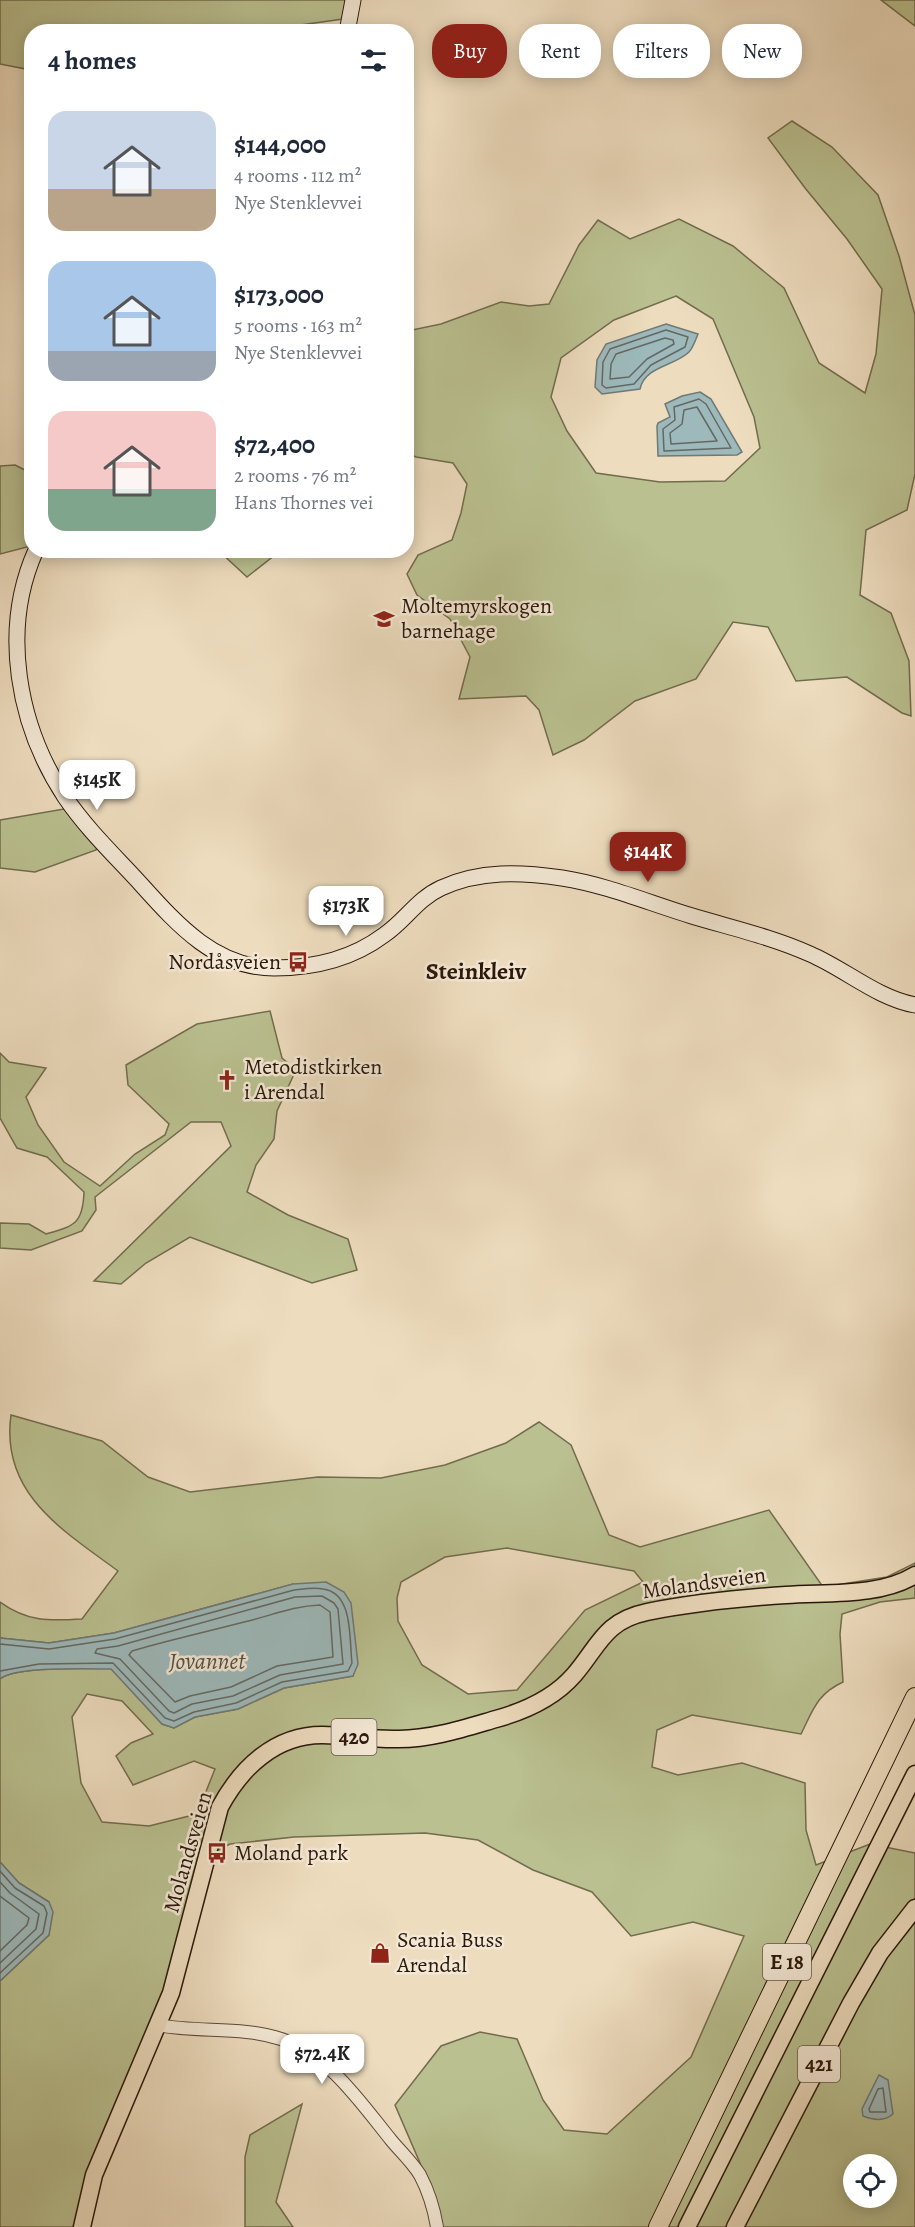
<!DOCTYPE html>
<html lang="en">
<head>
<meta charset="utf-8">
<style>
  :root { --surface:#fff; --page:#f2f2f3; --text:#1f2937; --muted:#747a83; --accent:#8f2418 }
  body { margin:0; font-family:Alegreya,serif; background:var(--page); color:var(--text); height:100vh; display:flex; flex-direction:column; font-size:22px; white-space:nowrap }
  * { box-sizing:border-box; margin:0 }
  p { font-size:20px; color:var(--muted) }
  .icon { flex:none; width:33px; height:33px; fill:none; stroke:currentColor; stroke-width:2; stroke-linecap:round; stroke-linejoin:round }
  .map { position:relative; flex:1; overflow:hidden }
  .drawer { position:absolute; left:24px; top:24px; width:390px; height:534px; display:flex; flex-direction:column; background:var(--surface); border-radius:24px; box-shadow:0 3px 15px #0003 }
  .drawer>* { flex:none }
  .banner { position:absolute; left:432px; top:24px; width:393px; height:54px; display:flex; gap:12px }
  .controls { position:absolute; left:843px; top:2154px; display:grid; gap:12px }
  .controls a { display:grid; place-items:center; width:54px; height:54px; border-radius:50%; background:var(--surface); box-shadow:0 3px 15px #0003; font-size:30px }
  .price { position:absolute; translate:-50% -51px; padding:0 14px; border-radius:12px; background:#fff; color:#222; font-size:20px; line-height:39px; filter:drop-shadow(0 2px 3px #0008) }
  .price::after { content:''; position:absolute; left:50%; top:36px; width:18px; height:14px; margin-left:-9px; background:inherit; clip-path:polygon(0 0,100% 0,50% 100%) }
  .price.on { background:var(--accent); color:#fff }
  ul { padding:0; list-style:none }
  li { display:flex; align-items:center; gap:18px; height:150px; padding:0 24px }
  li span { display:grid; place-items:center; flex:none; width:168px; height:120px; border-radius:18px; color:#555 }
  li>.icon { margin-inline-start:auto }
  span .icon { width:72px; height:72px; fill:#fffc; stroke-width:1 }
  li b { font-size:26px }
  h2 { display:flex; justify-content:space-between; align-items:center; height:72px; padding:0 24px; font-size:26px }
  .chip { padding:0 21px; border-radius:24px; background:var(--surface); box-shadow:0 3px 15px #0003; font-size:21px; line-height:54px }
  .chip.on { background:var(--accent); color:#fff }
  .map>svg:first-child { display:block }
  .green { fill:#bac090; stroke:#726c4e; stroke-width:1.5; fill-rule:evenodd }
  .water { fill:#9db9bb; stroke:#6f7975; stroke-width:1.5 }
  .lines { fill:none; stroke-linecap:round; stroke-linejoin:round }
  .shore { stroke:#646863; stroke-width:1.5 }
  .tertiary-casing { stroke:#5c4938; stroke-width:14 }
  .secondary-casing { stroke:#2b180b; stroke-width:17 }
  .primary-casing { stroke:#2b180b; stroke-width:19 }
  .trunk-casing { stroke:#2b180b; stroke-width:19 }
  .motorway-casing { stroke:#2b180b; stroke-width:20 }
  .tertiary { stroke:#f3e8d5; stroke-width:12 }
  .secondary { stroke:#f3e8d5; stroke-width:15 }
  .primary { stroke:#eddcbe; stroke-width:16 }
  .trunk { stroke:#eddcbe; stroke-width:16 }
  .motorway { stroke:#eddcbe; stroke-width:18 }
  .labels { text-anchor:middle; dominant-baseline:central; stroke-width:5; stroke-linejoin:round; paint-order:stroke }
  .shield { fill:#f3e8d5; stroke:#675648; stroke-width:1.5 }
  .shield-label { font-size:21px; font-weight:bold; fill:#2b180b }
  .poi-label { font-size:22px; fill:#2b180b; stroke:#f3e8d5; text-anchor:start }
  .street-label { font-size:22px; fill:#2b180b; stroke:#f3e8d5 }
  .neighbourhood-label { font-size:24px; font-weight:bold; fill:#2b180b; stroke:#f3e8d5 }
  .water-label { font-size:24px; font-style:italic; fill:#535049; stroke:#f3e8d5 }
</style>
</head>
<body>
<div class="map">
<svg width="915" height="2227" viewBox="0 0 915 2227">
  <rect width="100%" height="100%" fill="#eddcbe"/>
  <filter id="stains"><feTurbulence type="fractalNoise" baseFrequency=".00333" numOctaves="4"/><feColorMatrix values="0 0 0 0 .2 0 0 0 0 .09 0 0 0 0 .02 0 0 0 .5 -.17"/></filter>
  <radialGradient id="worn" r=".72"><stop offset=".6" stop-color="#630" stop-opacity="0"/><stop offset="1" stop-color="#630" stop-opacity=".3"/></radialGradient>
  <g class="green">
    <polygon points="0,0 353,0 343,19 258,31 32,32 31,70 0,64"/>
    <polygon points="881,0 915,0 915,26"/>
    <path d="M 792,121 L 832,147 L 878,195 L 899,256 L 915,315 L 915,474 L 907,510 L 866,530 L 860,595 L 891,613 L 909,661 L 911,716 L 902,713 L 847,677 L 796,681 L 768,627 L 733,622 L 696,679 L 635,701 L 584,740 L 553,755 L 539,710 L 526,696 L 459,699 L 470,657 L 450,619 L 417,595 L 407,574 L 418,555 L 452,540 L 461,513 L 467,484 L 453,463 L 416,457 L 407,453 L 407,331 L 441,324 L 501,302 L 529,306 L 549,304 L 579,245 L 598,220 L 630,239 L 679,219 L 733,246 L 784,288 L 819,363 L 865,393 L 876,354 L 882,289 L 847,239 L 805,188 L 768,138 ZM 676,296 L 713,319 L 754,417 L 760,448 L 725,481 L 660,482 L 596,473 L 567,431 L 551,397 L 561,358 L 614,320 Z"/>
    <polygon points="15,465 31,473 31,546 0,554 0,466"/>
    <polygon points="219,551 280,551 247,577"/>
    <polygon points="64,809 99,838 96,850 35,872 0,868 0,820"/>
    <path d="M 270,1011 L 282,1058 L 296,1070 L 277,1111 L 274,1139 L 256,1165 L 247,1192 L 288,1215 L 348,1239 L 357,1270 L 312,1283 L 190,1237 L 146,1263 L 121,1284 L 94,1281 L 231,1146 L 221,1122 L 191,1122 L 95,1197 L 96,1210 L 82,1231 L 31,1250 L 0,1248 L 0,1223 L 29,1224 L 46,1234 C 74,1226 83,1224 84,1192 L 47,1157 L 17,1148 L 0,1118 L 0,1053 L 9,1062 L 46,1068 L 26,1097 L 38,1125 L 64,1162 L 100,1186 L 135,1154 L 165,1135 L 169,1124 L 128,1085 L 126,1065 L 197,1024 Z"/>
    <path d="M 11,1415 L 102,1441 L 148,1477 L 190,1492 L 318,1477 L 381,1478 L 445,1465 L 506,1443 L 539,1422 L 571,1445 L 609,1535 L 640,1547 L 769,1510 L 823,1587 L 887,1577 L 915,1563 L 915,1598 L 880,1602 L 842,1614 L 840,1634 L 843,1682 C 817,1694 813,1710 801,1734 L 692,1715 L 657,1730 L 652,1767 L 678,1775 L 742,1763 L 805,1783 L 806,1830 L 816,1865 L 870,1844 L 915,1853 L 915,2227 L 439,2227 L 420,2163 L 395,2105 L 441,2046 L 480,2032 L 517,2039 L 543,2100 L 564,2130 L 607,2134 L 691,2057 L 744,1936 L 693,1922 L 631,1936 L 592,1892 L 533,1870 L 478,1840 L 425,1833 L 294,1837 L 230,1844 L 211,1854 L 82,2227 L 0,2227 L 0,1981 L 49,1935 L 49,1902 L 19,1883 L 0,1862 L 0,1679 C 15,1666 88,1669 111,1668 L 162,1724 L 174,1728 L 195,1717 L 238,1709 L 284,1688 L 353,1676 L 293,1584 L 114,1633 L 49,1643 L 0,1638 L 0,1602 C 28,1622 49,1621 82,1619 L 118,1571 C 64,1531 0,1494 11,1415 ZM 507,1548 L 634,1571 L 643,1582 L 585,1610 L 517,1690 L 468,1694 L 422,1665 L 398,1621 L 397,1598 L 401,1582 L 445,1557 ZM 87,1694 L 122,1701 L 153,1734 L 131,1743 L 116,1756 L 133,1785 L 194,1761 L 215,1769 L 197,1814 L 149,1826 L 102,1822 L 81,1783 L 72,1717 ZM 854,2164 L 886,2164 L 886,2198 L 854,2198 Z"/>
    <polygon points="302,2104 276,2202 293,2227 245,2227 245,2157 250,2135"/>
  </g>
  <g class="water">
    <path d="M 666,324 L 698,334 C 696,339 693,348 689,352 C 675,366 645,366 640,389 L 602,394 L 595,387 L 597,360 L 606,344 Z"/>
    <polygon points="700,392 711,399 742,452 737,455 658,456 657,426 658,423 670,417 665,404 682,396"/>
    <path d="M 326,1582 L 344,1592 L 351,1603 L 358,1664 L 353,1676 L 284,1688 L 238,1709 L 195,1717 L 174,1728 L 162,1724 L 111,1669 C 89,1669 15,1666 0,1679 L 0,1638 L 49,1643 L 114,1633 L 293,1584 Z"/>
    <polygon points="0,1862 19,1883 49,1902 53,1912 49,1935 0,1981"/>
    <path d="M 879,2075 L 888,2080 L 893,2114 C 884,2122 873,2120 863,2116 L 862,2109 Z"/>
  </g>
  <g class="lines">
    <g class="shore">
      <polygon points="666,330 688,337 685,347 651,365 634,384 606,388 602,385 603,362 610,349"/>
      <polygon points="665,338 673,340 674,344 647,359 629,377 610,379 611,364 616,354"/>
      <polygon points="699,399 706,404 731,448 664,451 663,429 675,420 674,407"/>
      <polygon points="697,407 717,441 671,444 670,433 682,424 684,410"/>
      <polygon points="322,1596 334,1603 338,1609 343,1664 280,1675 233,1696 192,1704 174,1713 169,1711 120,1659 95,1653 97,1649 118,1646 295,1597"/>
      <path d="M 320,1605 L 330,1612 L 333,1657 L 277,1666 L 231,1687 L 190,1696 L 175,1702 L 129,1655 L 132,1651 C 169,1640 206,1632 244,1622 C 270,1616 293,1606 320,1605 Z"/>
      <path d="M 0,1644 L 49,1649 L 115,1639 L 294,1590 C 303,1589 314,1587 323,1589 C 354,1593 349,1640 352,1663 L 348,1671 L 282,1682 L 236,1703 L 194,1712 L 174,1721 L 165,1718 L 113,1663 L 39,1664 L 0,1671"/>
      <polyline points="0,1871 15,1888 44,1906 47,1913 43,1933 0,1973"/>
      <polyline points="0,1882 10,1893 39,1914 36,1929 0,1963"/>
      <polyline points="0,1896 29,1918 27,1925 0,1951"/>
      <polygon points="883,2088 886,2112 870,2112 869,2109 878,2089"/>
    </g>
    <g class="tertiary-casing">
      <path id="tertiary" d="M 158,2025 C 198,2033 242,2026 281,2039 C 328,2054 361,2103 391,2140 C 400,2151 412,2162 420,2175 C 429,2192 434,2209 437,2227"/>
    </g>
    <g class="secondary-casing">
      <g id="secondary">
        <polyline points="347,32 353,0"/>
        <path d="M 36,550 C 0,630 18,726 65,797 C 86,828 113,854 138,881 C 175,922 214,968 274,968 C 312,968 352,959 384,935 C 405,921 417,899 441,888 C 480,870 521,872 562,878 C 607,885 649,903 692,916 C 732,928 772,937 810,954 C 845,969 877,998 915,1005"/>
      </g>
    </g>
    <g class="primary-casing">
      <g id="primary">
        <path d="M 82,2227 L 94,2175 L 171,1993 L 220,1807 C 241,1768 275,1735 322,1735 C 348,1735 373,1740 399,1739 C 432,1739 465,1728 496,1719 C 525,1711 554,1698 574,1675 C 599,1646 604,1621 647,1612 C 692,1603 740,1598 786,1595 C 827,1592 879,1597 915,1575"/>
        <polyline points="735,2227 851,2003 880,1953 915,1908"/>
      </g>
    </g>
    <g class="trunk-casing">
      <polyline id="trunk" points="687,2227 915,1774"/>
    </g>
    <g class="motorway-casing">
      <polyline id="motorway" points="658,2227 915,1697"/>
    </g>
    <use href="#tertiary" class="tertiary"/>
    <use href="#secondary" class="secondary"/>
    <use href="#primary" class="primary"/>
    <use href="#trunk" class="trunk"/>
    <use href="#motorway" class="motorway"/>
  </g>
  <defs>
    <g id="school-bare" transform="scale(1.62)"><path d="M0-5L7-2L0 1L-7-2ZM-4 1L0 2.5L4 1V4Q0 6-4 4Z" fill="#8f2418" stroke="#f3e8d5" stroke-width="2.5" paint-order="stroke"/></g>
    <g id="bus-bare" transform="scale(1.62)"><path d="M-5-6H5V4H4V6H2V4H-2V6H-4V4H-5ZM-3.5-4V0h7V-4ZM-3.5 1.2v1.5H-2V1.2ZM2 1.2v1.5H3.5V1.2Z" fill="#8f2418" stroke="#f3e8d5" stroke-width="2.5" paint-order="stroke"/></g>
    <g id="church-bare" transform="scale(1.62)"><path d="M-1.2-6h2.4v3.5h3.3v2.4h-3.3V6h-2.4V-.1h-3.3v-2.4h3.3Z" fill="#8f2418" stroke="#f3e8d5" stroke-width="2.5" paint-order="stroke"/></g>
    <g id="shop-bare" transform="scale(1.62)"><path d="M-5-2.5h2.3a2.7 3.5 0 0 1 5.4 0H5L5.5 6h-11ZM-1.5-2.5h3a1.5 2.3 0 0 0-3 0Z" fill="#8f2418" stroke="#f3e8d5" stroke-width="2.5" paint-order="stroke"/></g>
  </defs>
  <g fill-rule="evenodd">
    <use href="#school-bare" x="384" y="619"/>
    <use href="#bus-bare" x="298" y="962"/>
    <use href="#church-bare" x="227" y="1080"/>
    <use href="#bus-bare" x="217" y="1853"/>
    <use href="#shop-bare" x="380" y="1953"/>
  </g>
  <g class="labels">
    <g class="shield">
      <rect x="331.5" y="1719" width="45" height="36" rx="4.5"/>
      <rect x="763" y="1944" width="48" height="36" rx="4.5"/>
      <rect x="798" y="2046" width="42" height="36" rx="4.5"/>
    </g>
    <g class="shield-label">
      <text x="354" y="1737">420</text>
      <text x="787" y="1962">E 18</text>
      <text x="819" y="2064">421</text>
    </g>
    <g class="poi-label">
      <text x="401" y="606">Moltemyrskogen<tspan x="401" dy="25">barnehage</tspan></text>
      <text x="281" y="962" text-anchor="end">Nordåsveien</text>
      <text x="244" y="1067">Metodistkirken<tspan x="244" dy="25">i Arendal</tspan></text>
      <text x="234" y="1853">Moland park</text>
      <text x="397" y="1940">Scania Buss<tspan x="397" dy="25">Arendal</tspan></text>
    </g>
    <g class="street-label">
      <text transform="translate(704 1583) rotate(-8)">Molandsveien</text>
      <text transform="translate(188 1852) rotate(-74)">Molandsveien</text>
    </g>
    <g class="neighbourhood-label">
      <text x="476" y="971">Steinkleiv</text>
    </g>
    <g class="water-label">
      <text x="207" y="1661">Jovannet</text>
    </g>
  </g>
  <rect width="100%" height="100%" filter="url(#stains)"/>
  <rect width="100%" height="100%" fill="url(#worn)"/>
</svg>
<div class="controls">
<a><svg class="icon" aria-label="locate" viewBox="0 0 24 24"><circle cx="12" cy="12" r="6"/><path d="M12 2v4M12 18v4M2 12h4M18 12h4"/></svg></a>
</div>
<b class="price" style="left:97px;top:811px">$145K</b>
<b class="price on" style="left:648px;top:883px">$144K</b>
<b class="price" style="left:346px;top:937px">$173K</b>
<b class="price" style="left:322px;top:2085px">$72.4K</b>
<div class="banner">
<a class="chip on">Buy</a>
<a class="chip">Rent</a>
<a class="chip">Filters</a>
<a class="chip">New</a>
</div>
<section class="drawer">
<h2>4 homes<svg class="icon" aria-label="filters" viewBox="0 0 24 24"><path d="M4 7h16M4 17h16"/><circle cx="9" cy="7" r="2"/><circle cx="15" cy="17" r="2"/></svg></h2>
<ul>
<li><span style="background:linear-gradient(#c9d6e8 65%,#b9a48a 0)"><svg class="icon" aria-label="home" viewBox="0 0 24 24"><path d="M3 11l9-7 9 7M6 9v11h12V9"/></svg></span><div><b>$144,000</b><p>4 rooms · 112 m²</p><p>Nye Stenklevvei</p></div></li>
<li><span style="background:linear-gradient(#a9c7e8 75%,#9aa5b1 0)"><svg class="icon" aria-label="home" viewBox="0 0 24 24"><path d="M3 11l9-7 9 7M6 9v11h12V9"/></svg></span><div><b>$173,000</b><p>5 rooms · 163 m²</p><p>Nye Stenklevvei</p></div></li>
<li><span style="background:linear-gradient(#f6c9c9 65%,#7fa58c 0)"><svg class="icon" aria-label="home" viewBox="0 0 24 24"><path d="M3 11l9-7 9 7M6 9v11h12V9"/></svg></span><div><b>$72,400</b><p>2 rooms · 76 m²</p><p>Hans Thornes vei</p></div></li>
</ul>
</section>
</div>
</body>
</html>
